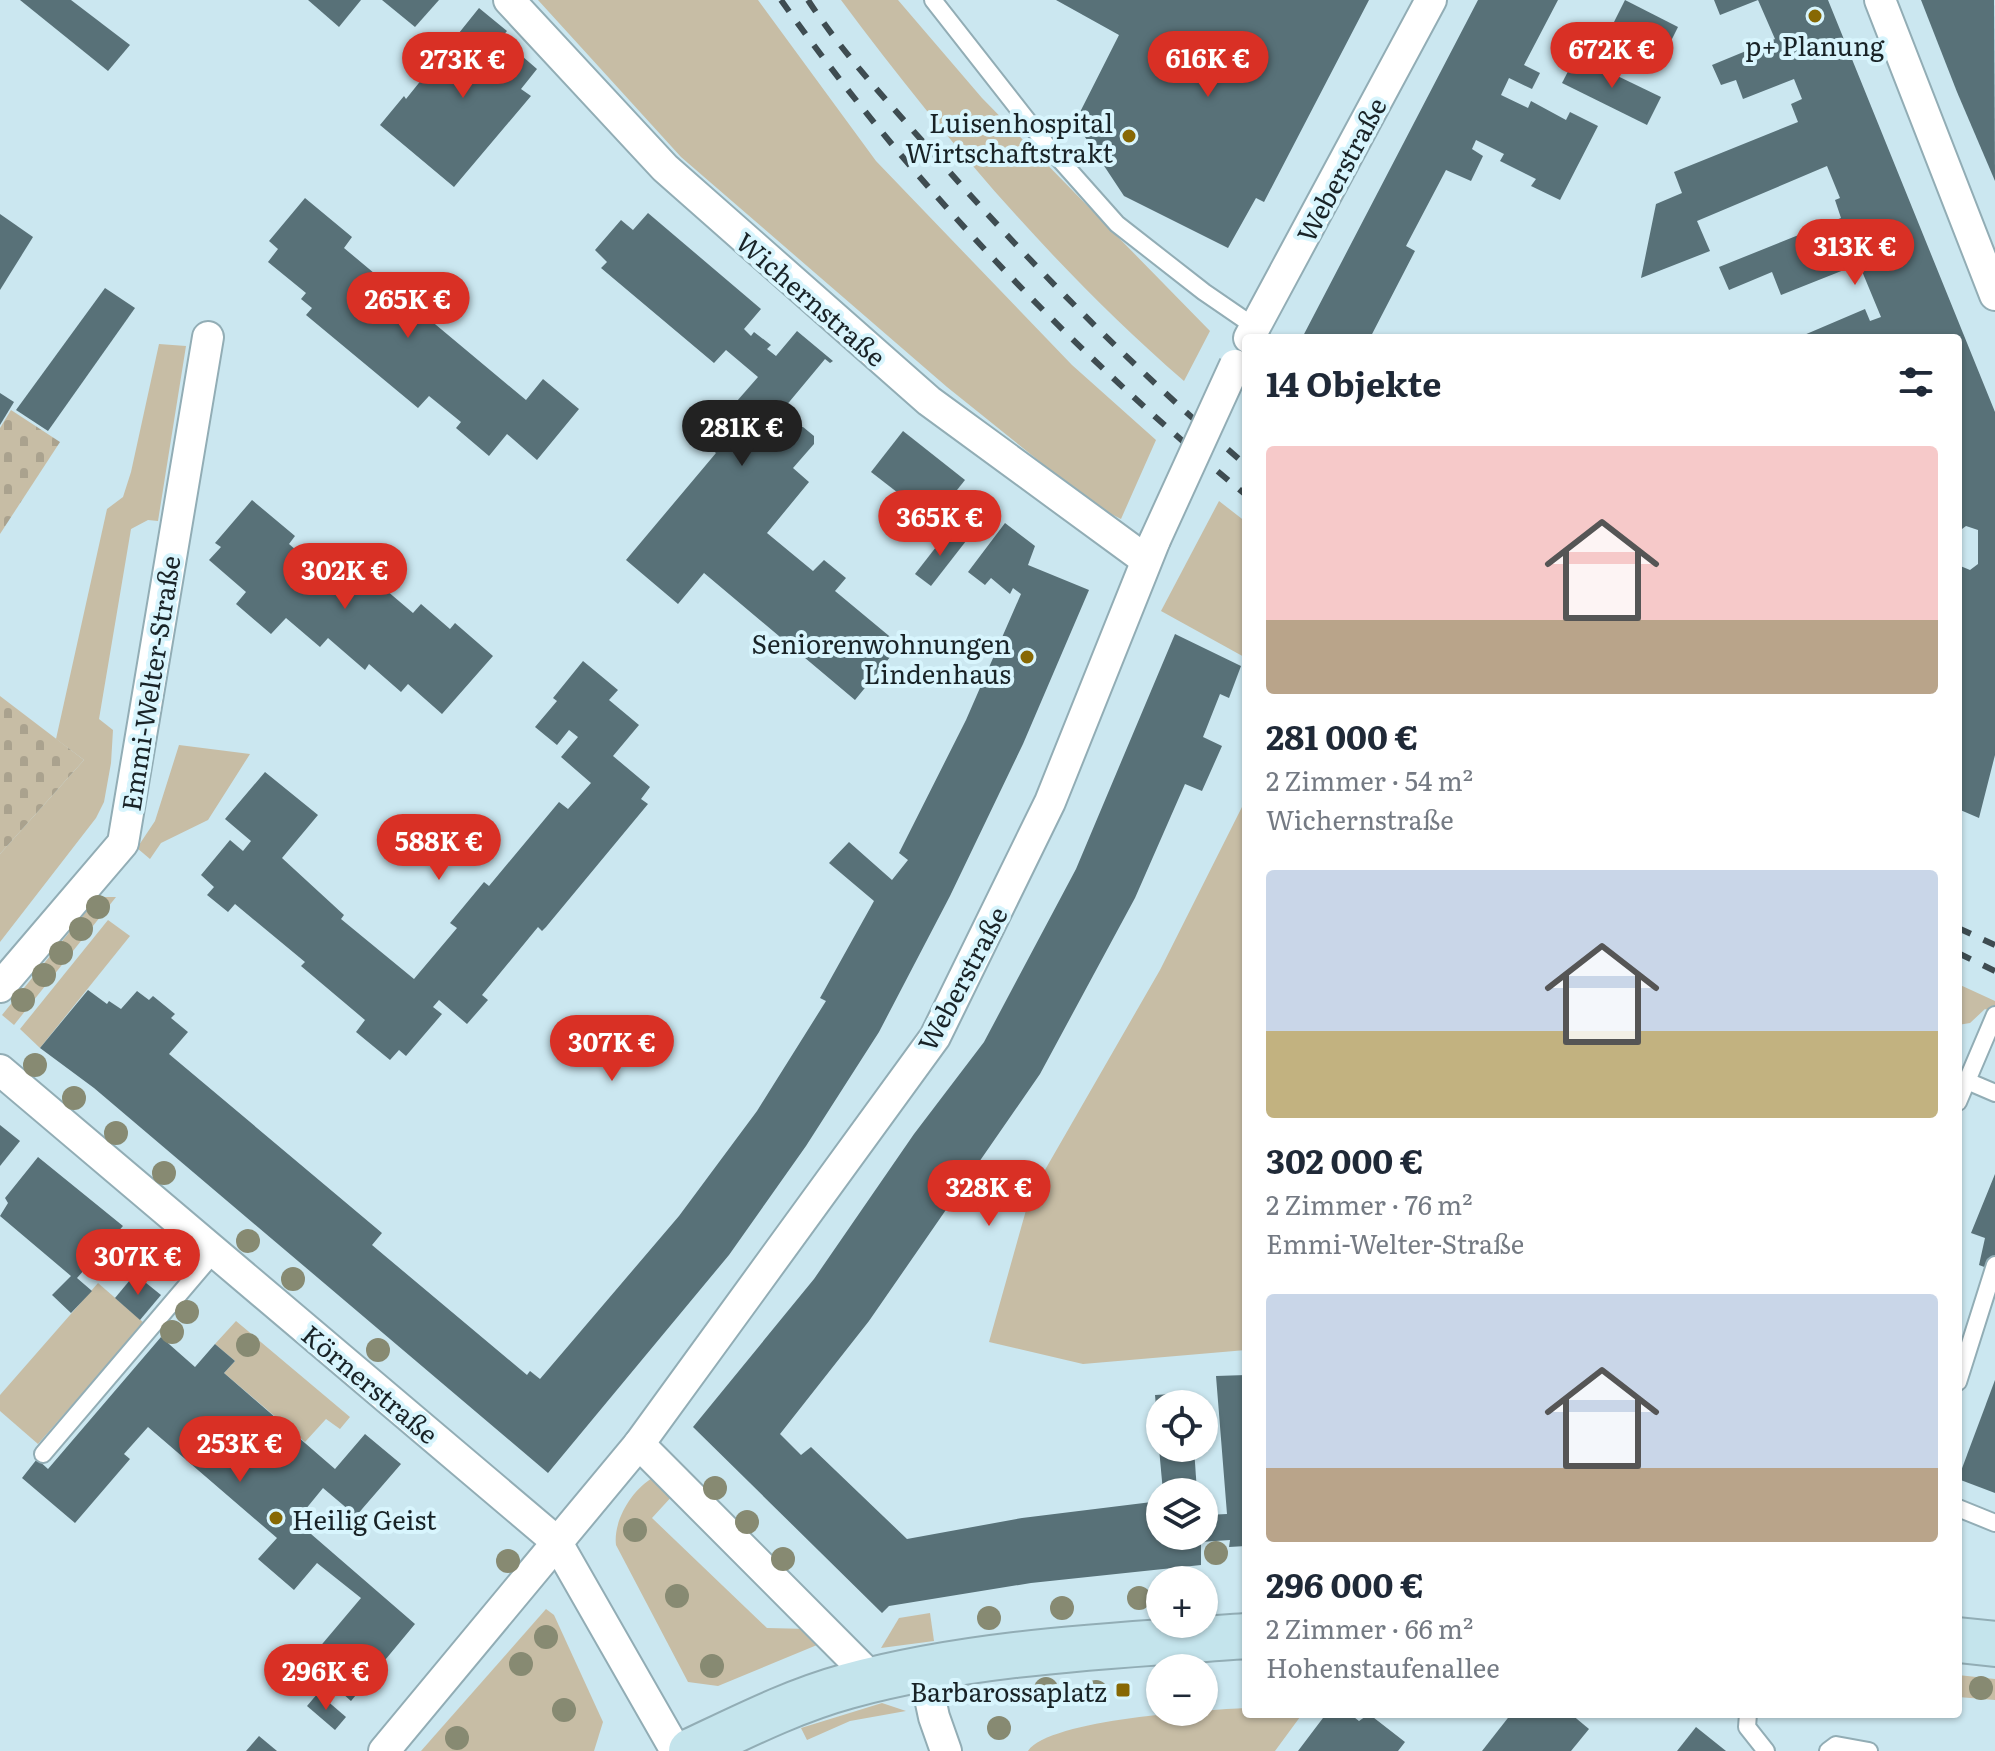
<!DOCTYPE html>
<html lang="de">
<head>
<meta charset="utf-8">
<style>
  :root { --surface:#fff; --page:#f6f6f7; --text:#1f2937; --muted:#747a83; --accent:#d93025 }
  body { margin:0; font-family:Literata,serif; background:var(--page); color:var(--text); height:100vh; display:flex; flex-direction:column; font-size:30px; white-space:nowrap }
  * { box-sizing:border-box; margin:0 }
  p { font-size:26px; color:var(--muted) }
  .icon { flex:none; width:44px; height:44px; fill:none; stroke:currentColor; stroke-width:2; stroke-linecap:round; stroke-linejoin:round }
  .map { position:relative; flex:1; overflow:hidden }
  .details { position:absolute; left:1242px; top:334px; width:720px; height:1384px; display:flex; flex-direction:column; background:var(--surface); border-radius:8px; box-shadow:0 2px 6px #0004 }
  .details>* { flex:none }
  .tools { position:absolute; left:1146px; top:1390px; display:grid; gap:16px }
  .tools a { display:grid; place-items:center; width:72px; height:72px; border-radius:50%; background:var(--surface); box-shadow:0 2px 6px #0004; font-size:40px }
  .price { position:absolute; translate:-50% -68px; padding:0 18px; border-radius:28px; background:var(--accent); color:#fff; font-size:26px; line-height:52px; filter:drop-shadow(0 2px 4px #0008) }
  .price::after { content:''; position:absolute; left:50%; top:48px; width:24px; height:18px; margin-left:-12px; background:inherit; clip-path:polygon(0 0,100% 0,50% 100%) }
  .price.on { background:#222; color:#fff }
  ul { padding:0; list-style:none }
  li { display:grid; align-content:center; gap:16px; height:424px; padding:0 24px }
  li span { display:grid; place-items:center; height:248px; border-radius:8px; color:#555 }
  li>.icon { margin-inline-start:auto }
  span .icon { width:144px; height:144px; fill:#fffc; stroke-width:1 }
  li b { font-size:34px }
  h2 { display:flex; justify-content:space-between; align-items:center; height:96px; padding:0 24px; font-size:34px }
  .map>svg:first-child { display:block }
  .grass { fill:#c7bda5 }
  .cemetery { fill:url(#cemetery-stones) }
  .building { fill:#587178 }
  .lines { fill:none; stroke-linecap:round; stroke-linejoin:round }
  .lane-casing { stroke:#92adb5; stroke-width:20 }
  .street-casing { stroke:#92adb5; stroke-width:34 }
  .secondary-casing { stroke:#92adb5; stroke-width:48 }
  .lane { stroke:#fff; stroke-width:16 }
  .street { stroke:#fff; stroke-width:30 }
  .secondary { stroke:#c4e4ec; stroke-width:44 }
  .rail { stroke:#3e4c51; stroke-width:6; stroke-dasharray:14 14; stroke-linecap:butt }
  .street-bridge-casing { stroke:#92adb5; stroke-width:34; stroke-linecap:butt }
  .street-bridge { stroke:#fff; stroke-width:30 }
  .tree { fill:#878a72 }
  .poi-dot { fill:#876804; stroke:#d8f5fd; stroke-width:3 }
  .labels { text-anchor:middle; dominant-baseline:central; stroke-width:8; stroke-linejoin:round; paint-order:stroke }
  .poi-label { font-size:26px; fill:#192327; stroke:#d8f5fd; text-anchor:end }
  .street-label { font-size:26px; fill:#192327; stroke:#d8f5fd }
</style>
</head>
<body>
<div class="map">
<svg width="1995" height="1751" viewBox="0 0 1995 1751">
  <defs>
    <pattern id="cemetery-stones" width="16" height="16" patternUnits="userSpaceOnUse" patternTransform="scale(2)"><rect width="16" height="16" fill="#c7bda5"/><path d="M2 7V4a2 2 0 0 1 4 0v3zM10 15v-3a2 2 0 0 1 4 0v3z" fill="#aaa28e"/></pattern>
  </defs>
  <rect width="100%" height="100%" fill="#cbe7f0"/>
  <g class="grass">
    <polygon points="538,0 758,0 876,161 1072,365 1156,440 1121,519 1095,506 947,387 681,157"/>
    <path d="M 841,0 L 898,0 L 982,98 L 1210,331 L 1184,381 C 1055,269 943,137 841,0 Z"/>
    <polygon points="159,344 186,346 158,521 148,520 131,529 99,719 113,730 111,763 104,802 96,818 0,942 0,854 84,760 56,739 107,509 123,497 131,472"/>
    <polygon points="1219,501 1246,522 1246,658 1161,611"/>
    <polygon points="179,745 250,754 208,820 161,843 150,859 137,848 155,821"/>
    <polygon points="1246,799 1246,1350 1083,1364 989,1342 1030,1196 1160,970"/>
    <polygon points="98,897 116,897 14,1025 2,1015"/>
    <polygon points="108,920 130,936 40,1048 20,1029"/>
    <polygon points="1958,984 1995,1001 1995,1013 1985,1009 1970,1023 1958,1025"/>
    <polygon points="98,1283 144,1323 38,1444 0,1411 0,1395"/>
    <polygon points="236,1321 350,1417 340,1429 326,1419 305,1442 224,1373 235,1361 215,1344"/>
    <path d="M 654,1477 L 674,1494 L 652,1518 L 767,1628 L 810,1629 L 818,1640 L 817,1645 L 718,1686 L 688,1682 L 616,1545 C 613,1521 632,1489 654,1477 Z"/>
    <polygon points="546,1609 554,1615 603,1722 594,1751 421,1751"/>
    <polygon points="930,1613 934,1641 881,1648 899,1618"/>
    <polygon points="1958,1675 1995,1679 1995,1700 1958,1697"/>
    <polygon points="882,1703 906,1711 850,1721 807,1740 801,1728"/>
    <path d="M 1246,1708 L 1246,1714 L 1296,1714 L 1300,1717 L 1275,1751 L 1028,1751 C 1050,1719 1207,1710 1246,1708 Z"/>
  </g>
  <g class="cemetery">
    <polygon points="11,410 60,442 0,534 0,428"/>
    <polygon points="0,696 84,760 0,854"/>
  </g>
  <g class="building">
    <polygon points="20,0 71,0 130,45 108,71"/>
    <polygon points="308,0 361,0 339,27"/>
    <polygon points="382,0 439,0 415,27"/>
    <polygon points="1056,0 1369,0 1264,202 1256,198 1228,248 1124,196 1075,122 1119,35"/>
    <polygon points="1478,0 1558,0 1524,65 1540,73 1532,89 1509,78 1501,95 1528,108 1531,101 1566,120 1570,112 1598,126 1560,200 1531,186 1536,179 1500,161 1504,154 1476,140 1472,149 1483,156 1471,181 1446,170 1406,246 1415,251 1370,338 1302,338"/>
    <polygon points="1625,0 1678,27 1665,53 1612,26"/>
    <polygon points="1714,0 1828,0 1995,412 1995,755 1979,818 1958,809 1958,565 1970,570 1978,564 1978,530 1966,526 1958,532 1958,338 1891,338 1889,334 1878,338 1797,338 1865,309 1870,321 1881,317 1859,264 1781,295 1772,272 1729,290 1719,267 1841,218 1835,200 1840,198 1827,166 1697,221 1710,251 1641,278 1656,204 1682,193 1674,172 1798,122 1791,104 1802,99 1794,79 1743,99 1736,80 1721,85 1712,65 1775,39 1758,0 1720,15"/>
    <polygon points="1921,0 1994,0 1995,181 1957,92"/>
    <polygon points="479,8 507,31 501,38 537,69 521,89 531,96 454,187 380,125 404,96 406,99"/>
    <polygon points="1576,56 1661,97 1647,125 1562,83"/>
    <polygon points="305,198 352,237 344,248 526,400 543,379 579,409 537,460 507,434 489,456 456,428 461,422 429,396 418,408 306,315 312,308 301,299 306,293 268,262 278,249 269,241"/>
    <polygon points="648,213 761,309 744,329 751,336 754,332 771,345 767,349 776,356 797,331 833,361 830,363 825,359 775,419 790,435 796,427 803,427 814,436 814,444 793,468 809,482 767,533 813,571 824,560 846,578 835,591 900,645 855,700 704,573 678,604 626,560 716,453 702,441 758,377 726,350 714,363 601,268 607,262 595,250 621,220 633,230"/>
    <polygon points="0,214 33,237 0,290"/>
    <polygon points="105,288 135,308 48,431 16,410"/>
    <polygon points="0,393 14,402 0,425"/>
    <polygon points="903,431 965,480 933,520 871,472"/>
    <polygon points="252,500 295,536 289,544 324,574 338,558 369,584 373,579 413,613 421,604 450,629 455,623 493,656 442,714 408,684 401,692 369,664 365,670 328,638 320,647 286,618 271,634 236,604 246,592 209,560 221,547 215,543"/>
    <polygon points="1005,523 1035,546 1028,565 1089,590 1023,744 950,896 879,1032 806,1146 729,1255 548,1473 94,1088 40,1048 88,990 107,1004 109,1001 121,1009 137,991 149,1000 153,996 175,1014 171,1018 188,1032 169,1054 382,1233 372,1245 527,1375 530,1371 540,1379 679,1216 757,1111 826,1001 820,998 874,901 829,863 849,842 892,880 908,860 899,853 966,720 1021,594 1013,588 1010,594 991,578 985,585 968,572"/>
    <polygon points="950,529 966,541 931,586 915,574"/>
    <polygon points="1175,634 1241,666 1229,698 1220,694 1203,737 1222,746 1202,791 1185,784 1135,898 1040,1074 869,1321 780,1434 801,1455 811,1447 907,1539 1022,1518 1160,1501 1160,1536 1204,1536 1204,1504 1207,1515 1227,1514 1216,1376 1246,1375 1246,1546 1229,1547 1230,1540 1201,1542 1201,1565 1031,1583 889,1606 882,1613 693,1427 814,1279 914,1134 984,1042 1076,869"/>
    <polygon points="583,661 618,690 609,700 639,725 613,756 650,787 641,799 648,804 546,927 542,931 538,927 482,995 488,1000 467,1024 439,1000 433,1007 442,1014 406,1056 399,1050 390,1060 356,1032 365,1020 301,966 305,962 235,904 228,912 207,895 214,887 201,875 230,840 243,851 251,841 225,819 265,772 318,815 282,858 344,915 341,919 414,979 457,928 450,923 484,882 489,886 559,802 568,809 591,783 561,757 578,737 569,730 557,745 535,727 557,701 553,698"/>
    <polygon points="0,1125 20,1141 0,1166"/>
    <polygon points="38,1157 123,1226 77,1278 92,1291 71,1313 52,1295 71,1276 0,1216 8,1203 5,1198"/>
    <polygon points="1995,1174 1995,1271 1979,1265 1985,1238 1971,1233"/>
    <polygon points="135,1274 161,1295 140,1320 115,1298"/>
    <polygon points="161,1337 195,1367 215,1344 235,1361 224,1373 335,1469 365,1434 401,1464 356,1516 323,1488 296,1521 415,1624 351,1701 307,1662 361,1598 317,1563 294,1590 258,1559 277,1538 148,1427 124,1454 130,1459 75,1523 22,1478 37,1459 48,1469"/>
    <polygon points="1995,1380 1995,1493 1958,1479"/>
    <polygon points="1190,1393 1191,1404 1160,1404 1158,1429 1155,1395"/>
    <polygon points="1159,1448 1194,1448 1197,1492 1163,1492"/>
    <polygon points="318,1693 346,1717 335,1730 307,1706"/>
    <polygon points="1326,1714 1350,1714 1359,1721 1369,1714 1405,1742 1398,1751 1298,1751"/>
    <polygon points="1511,1714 1571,1714 1589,1729 1571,1751 1482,1751"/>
    <polygon points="1696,1727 1726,1751 1677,1751"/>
    <polygon points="259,1736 277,1751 246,1751"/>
  </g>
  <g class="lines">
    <g class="lane-casing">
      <g id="lane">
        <polyline points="933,0 1045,143 1117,224 1204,292 1255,327"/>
        <polyline points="1967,1081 1995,1093"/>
        <polyline points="1958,1102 1995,1015"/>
        <polyline points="1958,1382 1995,1265"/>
        <polyline points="43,1454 216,1251"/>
        <polyline points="1958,1508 1995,1523"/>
        <polyline points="1748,1714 1747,1727 1766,1751"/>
        <polyline points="1828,1751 1836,1745 1869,1751"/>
      </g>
    </g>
    <g class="street-casing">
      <g id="street">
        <polyline points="509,0 665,168 929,401 1146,560"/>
        <polyline points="1880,0 1995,295"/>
        <polyline points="1249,338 1431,0"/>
        <polyline points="0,987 123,843 208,337"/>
        <polyline points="0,1070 556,1541 676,1751"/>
        <polyline points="639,1444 874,1680"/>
        <polyline points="924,1670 934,1717 946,1751"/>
        <polyline points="384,1751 639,1444 935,1037 1050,802 1155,540"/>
      </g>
    </g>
    <g class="secondary-casing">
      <g id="secondary">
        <polyline points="1958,1640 1995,1644"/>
        <path d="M 691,1751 C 742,1727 793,1701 848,1686 C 977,1651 1114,1646 1246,1636"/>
      </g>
    </g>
    <use href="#lane" class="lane"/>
    <use href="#street" class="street"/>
    <use href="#secondary" class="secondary"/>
    <g class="rail">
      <path d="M 781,0 C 911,184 1073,352 1246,495"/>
      <path d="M 808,0 C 843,54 889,103 931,151 C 1029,263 1133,368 1246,465"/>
      <polyline points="1958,928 1995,945"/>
      <polyline points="1958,953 1995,971"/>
    </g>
    <g class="street-bridge-casing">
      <polyline id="street-bridge" points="1155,540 1235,365"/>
    </g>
    <use href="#street-bridge" class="street-bridge"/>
  </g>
  <g class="tree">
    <circle cx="98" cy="907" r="12"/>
    <circle cx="81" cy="929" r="12"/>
    <circle cx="61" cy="953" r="12"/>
    <circle cx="44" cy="975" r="12"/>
    <circle cx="23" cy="1000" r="12"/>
    <circle cx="35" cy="1065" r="12"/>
    <circle cx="74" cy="1098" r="12"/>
    <circle cx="116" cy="1133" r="12"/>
    <circle cx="164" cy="1173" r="12"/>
    <circle cx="248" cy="1241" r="12"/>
    <circle cx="293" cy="1279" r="12"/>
    <circle cx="187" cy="1312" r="12"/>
    <circle cx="172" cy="1332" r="12"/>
    <circle cx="248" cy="1345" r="12"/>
    <circle cx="378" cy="1350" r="12"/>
    <circle cx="715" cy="1488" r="12"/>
    <circle cx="747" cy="1522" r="12"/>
    <circle cx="635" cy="1530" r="12"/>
    <circle cx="1216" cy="1553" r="12"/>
    <circle cx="783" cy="1559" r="12"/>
    <circle cx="508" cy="1561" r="12"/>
    <circle cx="677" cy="1596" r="12"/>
    <circle cx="1139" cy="1598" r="12"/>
    <circle cx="1062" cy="1608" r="12"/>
    <circle cx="989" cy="1618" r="12"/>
    <circle cx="546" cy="1637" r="12"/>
    <circle cx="521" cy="1664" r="12"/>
    <circle cx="712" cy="1666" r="12"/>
    <circle cx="1981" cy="1688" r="12"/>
    <circle cx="1046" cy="1689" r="12"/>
    <circle cx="1096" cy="1692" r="12"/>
    <circle cx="564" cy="1710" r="12"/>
    <circle cx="999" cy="1728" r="12"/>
    <circle cx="457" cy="1738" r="12"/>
  </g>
  <g class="poi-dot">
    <circle cx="1815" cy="16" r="8"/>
    <circle cx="1129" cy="136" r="8"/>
    <circle cx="1027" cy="657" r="8"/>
    <circle cx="276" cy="1518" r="8"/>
    <rect x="1115" y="1682" width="16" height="16" rx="4"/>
  </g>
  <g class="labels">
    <g class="poi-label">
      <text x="1815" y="44" text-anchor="middle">p+ Planung</text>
      <text x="1113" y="121">Luisenhospital<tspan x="1113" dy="30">Wirtschaftstrakt</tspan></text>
      <text x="1011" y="642">Seniorenwohnungen<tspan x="1011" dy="30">Lindenhaus</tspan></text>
      <text x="292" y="1518" text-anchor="start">Heilig Geist</text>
      <text x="1107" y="1690">Barbarossaplatz</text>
    </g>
    <g class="street-label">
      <text transform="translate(1340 169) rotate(-62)">Weberstraße</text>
      <text transform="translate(812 298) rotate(41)">Wichernstraße</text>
      <text transform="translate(149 683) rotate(-81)">Emmi-Welter-Straße</text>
      <text transform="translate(961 978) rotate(-62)">Weberstraße</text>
      <text transform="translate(371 1383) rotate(40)">Körnerstraße</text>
    </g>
  </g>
</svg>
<div class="tools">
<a><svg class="icon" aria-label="locate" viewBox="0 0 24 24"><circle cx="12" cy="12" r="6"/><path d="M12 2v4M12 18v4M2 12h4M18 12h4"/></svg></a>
<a><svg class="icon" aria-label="layers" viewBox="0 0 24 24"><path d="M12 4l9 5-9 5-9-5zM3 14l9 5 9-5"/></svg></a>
<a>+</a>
<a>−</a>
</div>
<b class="price" style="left:1612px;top:90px">672K €</b>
<b class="price" style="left:1208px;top:99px">616K €</b>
<b class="price" style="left:463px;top:100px">273K €</b>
<b class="price" style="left:1855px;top:287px">313K €</b>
<b class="price" style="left:408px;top:340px">265K €</b>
<b class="price on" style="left:742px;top:468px">281K €</b>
<b class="price" style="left:940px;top:558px">365K €</b>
<b class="price" style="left:345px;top:611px">302K €</b>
<b class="price" style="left:439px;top:882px">588K €</b>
<b class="price" style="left:612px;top:1083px">307K €</b>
<b class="price" style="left:989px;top:1228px">328K €</b>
<b class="price" style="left:138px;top:1297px">307K €</b>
<b class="price" style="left:240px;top:1484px">253K €</b>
<b class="price" style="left:326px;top:1712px">296K €</b>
<section class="details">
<h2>14 Objekte<svg class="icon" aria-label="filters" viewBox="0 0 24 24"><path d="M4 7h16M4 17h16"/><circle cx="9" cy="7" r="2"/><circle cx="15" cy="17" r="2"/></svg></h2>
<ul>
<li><span style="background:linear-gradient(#f6c9c9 70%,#b9a48a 0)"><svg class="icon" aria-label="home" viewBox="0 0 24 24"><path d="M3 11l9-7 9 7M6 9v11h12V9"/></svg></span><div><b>281 000 €</b><p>2 Zimmer · 54 m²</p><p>Wichernstraße</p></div></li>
<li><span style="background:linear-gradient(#c9d6e8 65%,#c2b280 0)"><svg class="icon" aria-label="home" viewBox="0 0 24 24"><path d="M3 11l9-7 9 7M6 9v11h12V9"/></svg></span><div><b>302 000 €</b><p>2 Zimmer · 76 m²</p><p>Emmi-Welter-Straße</p></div></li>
<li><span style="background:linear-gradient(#c9d6e8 70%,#b9a48a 0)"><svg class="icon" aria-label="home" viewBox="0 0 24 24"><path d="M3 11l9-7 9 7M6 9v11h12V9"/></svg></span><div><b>296 000 €</b><p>2 Zimmer · 66 m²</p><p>Hohenstaufenallee</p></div></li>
</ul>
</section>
</div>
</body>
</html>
